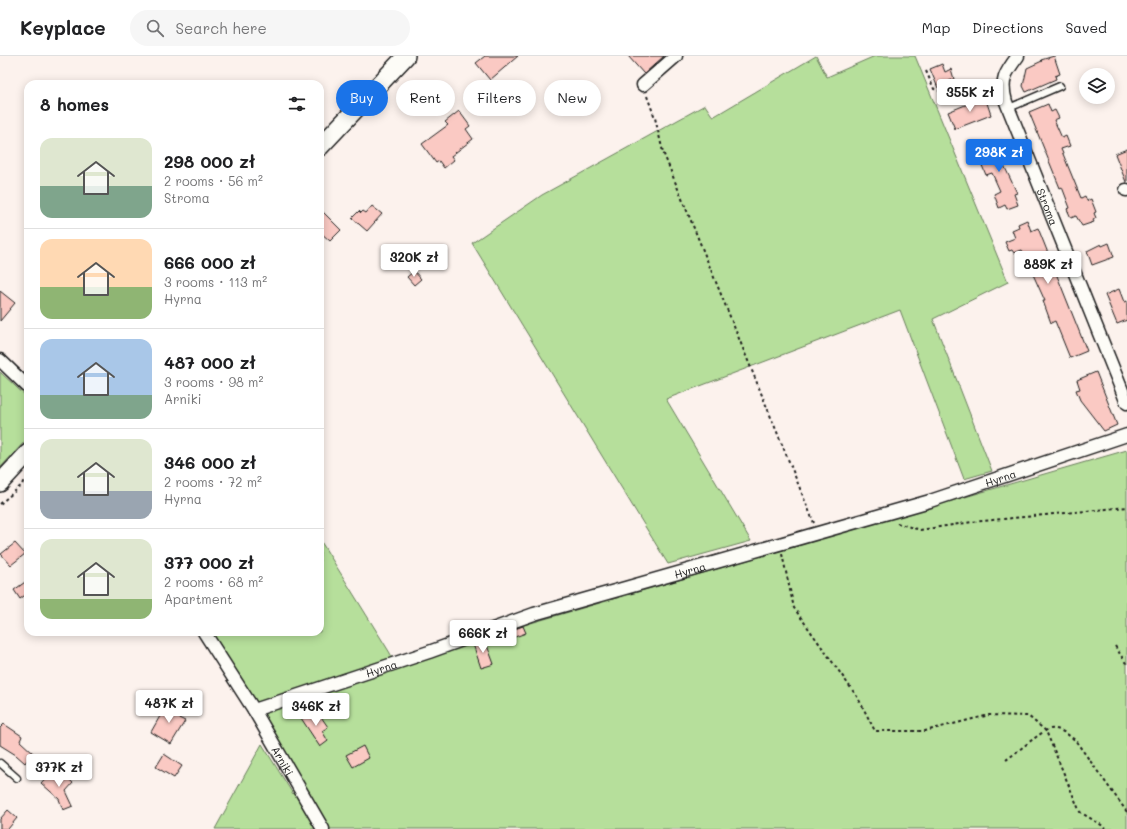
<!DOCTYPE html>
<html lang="en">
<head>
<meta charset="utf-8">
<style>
  :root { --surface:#fff; --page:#f6f6f6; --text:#202124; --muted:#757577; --line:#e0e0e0; --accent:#1a73e8 }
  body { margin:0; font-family:Mali,sans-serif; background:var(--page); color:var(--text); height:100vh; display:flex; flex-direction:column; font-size:15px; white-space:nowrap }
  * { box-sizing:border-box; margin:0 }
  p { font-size:13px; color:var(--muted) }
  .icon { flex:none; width:22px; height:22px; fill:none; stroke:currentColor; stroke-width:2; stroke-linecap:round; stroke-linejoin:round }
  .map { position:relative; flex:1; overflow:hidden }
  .details { position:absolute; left:24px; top:24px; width:300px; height:556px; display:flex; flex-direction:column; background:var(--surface); border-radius:12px; box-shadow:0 2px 10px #0003 }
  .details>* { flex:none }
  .hud { position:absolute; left:336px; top:24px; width:380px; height:36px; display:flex; gap:8px }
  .buttons { position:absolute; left:1079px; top:12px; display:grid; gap:8px }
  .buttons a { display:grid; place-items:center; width:36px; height:36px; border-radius:50%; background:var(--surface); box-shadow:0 2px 10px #0003; font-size:20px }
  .price { position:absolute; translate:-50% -34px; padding:0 9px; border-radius:4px; background:#fff; color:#222; font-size:13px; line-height:26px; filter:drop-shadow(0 1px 2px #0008) }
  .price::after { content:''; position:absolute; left:50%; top:24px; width:12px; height:9px; margin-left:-6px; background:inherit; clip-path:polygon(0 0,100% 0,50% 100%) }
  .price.current { background:var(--accent); color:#fff }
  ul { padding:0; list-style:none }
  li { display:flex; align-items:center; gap:12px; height:100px; padding:0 16px }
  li+li { border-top:1px solid var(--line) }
  li span { display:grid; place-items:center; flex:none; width:112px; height:80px; border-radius:12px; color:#555 }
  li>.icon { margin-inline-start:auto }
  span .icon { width:48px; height:48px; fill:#fffc; stroke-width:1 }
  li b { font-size:17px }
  h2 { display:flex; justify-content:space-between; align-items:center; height:48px; padding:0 16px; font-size:17px }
  .pill { padding:0 14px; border-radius:18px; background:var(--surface); box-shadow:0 2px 10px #0003; font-size:14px; line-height:36px }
  .pill.current { background:var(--accent); color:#fff }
  header { display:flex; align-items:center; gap:24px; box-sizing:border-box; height:56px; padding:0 20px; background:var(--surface); border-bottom:1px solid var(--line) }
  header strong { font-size:19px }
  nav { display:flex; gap:22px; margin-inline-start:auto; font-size:14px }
  .search { width:280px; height:36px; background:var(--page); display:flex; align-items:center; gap:10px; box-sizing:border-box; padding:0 14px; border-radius:22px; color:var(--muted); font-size:15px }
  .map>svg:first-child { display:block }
  .green { fill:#b6df9b; stroke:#697e5c }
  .building { fill:#fac9c3; stroke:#1c1c1c }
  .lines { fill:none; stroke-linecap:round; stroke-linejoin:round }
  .lane-casing { stroke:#1c1c1c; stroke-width:9 }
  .street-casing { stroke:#1c1c1c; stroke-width:15 }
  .secondary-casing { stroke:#1c1c1c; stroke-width:20 }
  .path { stroke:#1c1c1c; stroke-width:2; stroke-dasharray:3 3; stroke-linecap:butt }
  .lane { stroke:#fdfcf7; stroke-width:6 }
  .street { stroke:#fdfcf7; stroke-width:12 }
  .secondary { stroke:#fdfcf7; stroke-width:17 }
  .labels { text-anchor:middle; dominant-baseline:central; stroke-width:4; stroke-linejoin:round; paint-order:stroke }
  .street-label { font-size:11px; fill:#1c1c1c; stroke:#fdfcf7 }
</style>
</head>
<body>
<header>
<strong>Keyplace</strong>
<div class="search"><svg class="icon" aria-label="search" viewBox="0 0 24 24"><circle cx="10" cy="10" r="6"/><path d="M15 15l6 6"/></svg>Search here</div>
<nav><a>Map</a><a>Directions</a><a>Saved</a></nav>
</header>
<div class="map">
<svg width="1127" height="773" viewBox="0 0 1127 773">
  <rect width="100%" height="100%" fill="#fcf2ed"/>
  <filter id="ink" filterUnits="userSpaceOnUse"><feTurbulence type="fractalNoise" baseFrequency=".025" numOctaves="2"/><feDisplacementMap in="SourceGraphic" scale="8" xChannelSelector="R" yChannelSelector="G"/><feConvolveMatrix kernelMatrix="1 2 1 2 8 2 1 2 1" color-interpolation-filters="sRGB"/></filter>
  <g filter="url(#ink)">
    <g class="green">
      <polygon points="816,0 827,21 875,0 915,0 1008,226 933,263 992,415 964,423 900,254 666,343 751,485 668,508 472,187 542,139 705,49 713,61"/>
      <polygon points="0,316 28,342 28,382 0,412"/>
      <polygon points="1127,394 1127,773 215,773 262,688 293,738 297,730 204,576 320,576 320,484 390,597 393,607"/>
    </g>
    <g class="building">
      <polygon points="485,0 518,0 490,24 476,7"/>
      <polygon points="628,0 664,0 644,18"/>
      <polygon points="1054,0 1060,18 1055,20 1056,23 1026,36 1023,30 1027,12 1042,5 1041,4"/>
      <polygon points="942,8 945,16 951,13 954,23 949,25 949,27 938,32 930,13"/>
      <polygon points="985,41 991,59 955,73 948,56"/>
      <polygon points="1048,48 1051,56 1055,54 1059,62 1054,64 1062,82 1066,80 1070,90 1061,93 1081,142 1085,140 1087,145 1091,143 1096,156 1094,157 1096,162 1093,164 1094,166 1082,170 1076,160 1071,162 1067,153 1070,152 1062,131 1060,132 1029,56"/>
      <polygon points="459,55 470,70 466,73 473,83 451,100 454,104 444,112 439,105 436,107 422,88 448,69 445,66"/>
      <polygon points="1002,84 1008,99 1001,103 1017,137 1014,138 1018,149 1007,153 1005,149 999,152 994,138 1000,135 992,117 986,119 976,95"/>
      <polygon points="1127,93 1127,126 1126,126 1115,98"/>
      <polygon points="372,150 382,158 367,175 352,162 359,155 361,157 363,155 366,157"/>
      <polygon points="320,153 341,174 330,185 320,176"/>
      <polygon points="1027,164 1031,175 1038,172 1087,295 1070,302 1055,265 1051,267 1043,245 1045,245 1022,194 1014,197 1012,194 1009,195 1005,186 1015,182 1012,174 1019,171 1018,168"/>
      <polygon points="1109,187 1114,201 1092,209 1087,195 1101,188 1102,190"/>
      <polygon points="414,215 421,223 414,229 407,221"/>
      <polygon points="1119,233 1124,246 1127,245 1127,264 1117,268 1105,239"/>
      <polygon points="0,235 15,247 0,265"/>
      <polygon points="1096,316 1117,369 1104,375 1080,344 1076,334 1080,333 1077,324"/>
      <polygon points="15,487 25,498 11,509 1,498"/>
      <polygon points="28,524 28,537 20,543 14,534"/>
      <polygon points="523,570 526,577 501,586 498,579"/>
      <polygon points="485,584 494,608 481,612 473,588"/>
      <polygon points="168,646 183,655 179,662 185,665 171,688 151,676"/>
      <polygon points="317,655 328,671 322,675 328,685 320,691 301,662 309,657 311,659"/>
      <polygon points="4,668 22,680 20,685 33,697 25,707 16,699 0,689 0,672"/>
      <polygon points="363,690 369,702 353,711 346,699"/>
      <polygon points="164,698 182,710 174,722 156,711"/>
      <polygon points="51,716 57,721 61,716 73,727 66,735 73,750 63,754 59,743 41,727"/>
      <polygon points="8,754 17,762 8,773 0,773 0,763"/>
    </g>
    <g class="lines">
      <g class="lane-casing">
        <g id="lane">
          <polyline points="1009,52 1060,30"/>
          <polyline points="0,707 17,722"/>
        </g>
      </g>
      <g class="street-casing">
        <g id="street">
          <path id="s1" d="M 1018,0 C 1005,17 1000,24 1006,46 L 1127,347"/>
          <polyline points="643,29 676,0"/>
          <polyline points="1126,134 1127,134"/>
          <polyline points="0,304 28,331"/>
          <path id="s2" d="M 204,576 L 254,654 L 323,773"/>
          <path id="s3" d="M 254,654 L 429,596 L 534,558 L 930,445 L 1127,379"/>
        </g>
      </g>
      <g class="secondary-casing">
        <g id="secondary">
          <polyline points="320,91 406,0"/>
          <polyline points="0,427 28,397"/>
        </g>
      </g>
      <g class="path">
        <polyline points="926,15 934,33 940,35 964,25 968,28 975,40 989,27 992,26"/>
        <polyline points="647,40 655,62 663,96 814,467"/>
        <polyline points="0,448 22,429 24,423"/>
        <polyline points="897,467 920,474 972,466 1127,451"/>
        <polyline points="782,498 794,552 858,642 875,675 925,675 989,659 1028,660 1046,675 1080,756 1103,770 1105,773"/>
        <polyline points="1115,590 1127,609"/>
        <path d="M 1006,704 C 1015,698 1041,675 1050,673 C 1059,671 1068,679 1075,684 L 1127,756"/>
      </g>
      <use href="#lane" class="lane"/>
      <use href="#street" class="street"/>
      <use href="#secondary" class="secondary"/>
    </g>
  </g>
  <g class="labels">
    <g class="street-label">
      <text stroke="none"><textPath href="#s1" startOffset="163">Stroma</textPath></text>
      <text stroke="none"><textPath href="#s3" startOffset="782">Hyrna</textPath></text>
      <text stroke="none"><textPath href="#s3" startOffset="458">Hyrna</textPath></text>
      <text stroke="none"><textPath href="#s3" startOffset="134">Hyrna</textPath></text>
      <text stroke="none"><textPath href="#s2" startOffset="151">Arniki</textPath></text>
    </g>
  </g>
</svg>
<div class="buttons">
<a><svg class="icon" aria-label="layers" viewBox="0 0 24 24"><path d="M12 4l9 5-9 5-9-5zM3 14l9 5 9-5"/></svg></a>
</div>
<b class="price" style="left:970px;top:57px">355K zł</b>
<b class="price current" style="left:999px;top:117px">298K zł</b>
<b class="price" style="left:414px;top:222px">320K zł</b>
<b class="price" style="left:1048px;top:229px">889K zł</b>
<b class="price" style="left:483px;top:598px">666K zł</b>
<b class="price" style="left:169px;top:668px">487K zł</b>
<b class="price" style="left:316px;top:671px">346K zł</b>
<b class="price" style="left:59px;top:732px">377K zł</b>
<div class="hud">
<a class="pill current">Buy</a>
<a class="pill">Rent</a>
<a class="pill">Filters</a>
<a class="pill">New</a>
</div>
<section class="details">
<h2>8 homes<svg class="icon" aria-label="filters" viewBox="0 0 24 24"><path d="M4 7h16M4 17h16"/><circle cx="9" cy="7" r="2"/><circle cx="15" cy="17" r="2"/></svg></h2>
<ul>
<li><span style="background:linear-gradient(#dfe7d0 60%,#7fa58c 0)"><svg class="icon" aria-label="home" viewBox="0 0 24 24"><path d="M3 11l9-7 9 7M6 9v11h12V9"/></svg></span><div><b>298 000 zł</b><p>2 rooms · 56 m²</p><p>Stroma</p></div></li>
<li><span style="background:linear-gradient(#ffd9b3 60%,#8fb573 0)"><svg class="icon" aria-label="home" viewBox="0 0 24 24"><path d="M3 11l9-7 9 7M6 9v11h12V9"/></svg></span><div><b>666 000 zł</b><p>3 rooms · 113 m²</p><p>Hyrna</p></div></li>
<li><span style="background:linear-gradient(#a9c7e8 70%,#7fa58c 0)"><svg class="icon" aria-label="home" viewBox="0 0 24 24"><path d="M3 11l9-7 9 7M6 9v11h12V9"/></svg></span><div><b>487 000 zł</b><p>3 rooms · 98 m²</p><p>Arniki</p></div></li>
<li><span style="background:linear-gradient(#dfe7d0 65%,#9aa5b1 0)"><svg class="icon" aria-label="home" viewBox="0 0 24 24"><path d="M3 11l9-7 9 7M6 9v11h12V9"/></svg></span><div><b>346 000 zł</b><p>2 rooms · 72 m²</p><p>Hyrna</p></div></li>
<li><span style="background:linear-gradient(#dfe7d0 75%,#8fb573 0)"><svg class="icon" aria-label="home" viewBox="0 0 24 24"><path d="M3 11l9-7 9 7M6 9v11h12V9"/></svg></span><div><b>377 000 zł</b><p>2 rooms · 68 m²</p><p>Apartment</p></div></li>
</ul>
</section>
</div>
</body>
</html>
